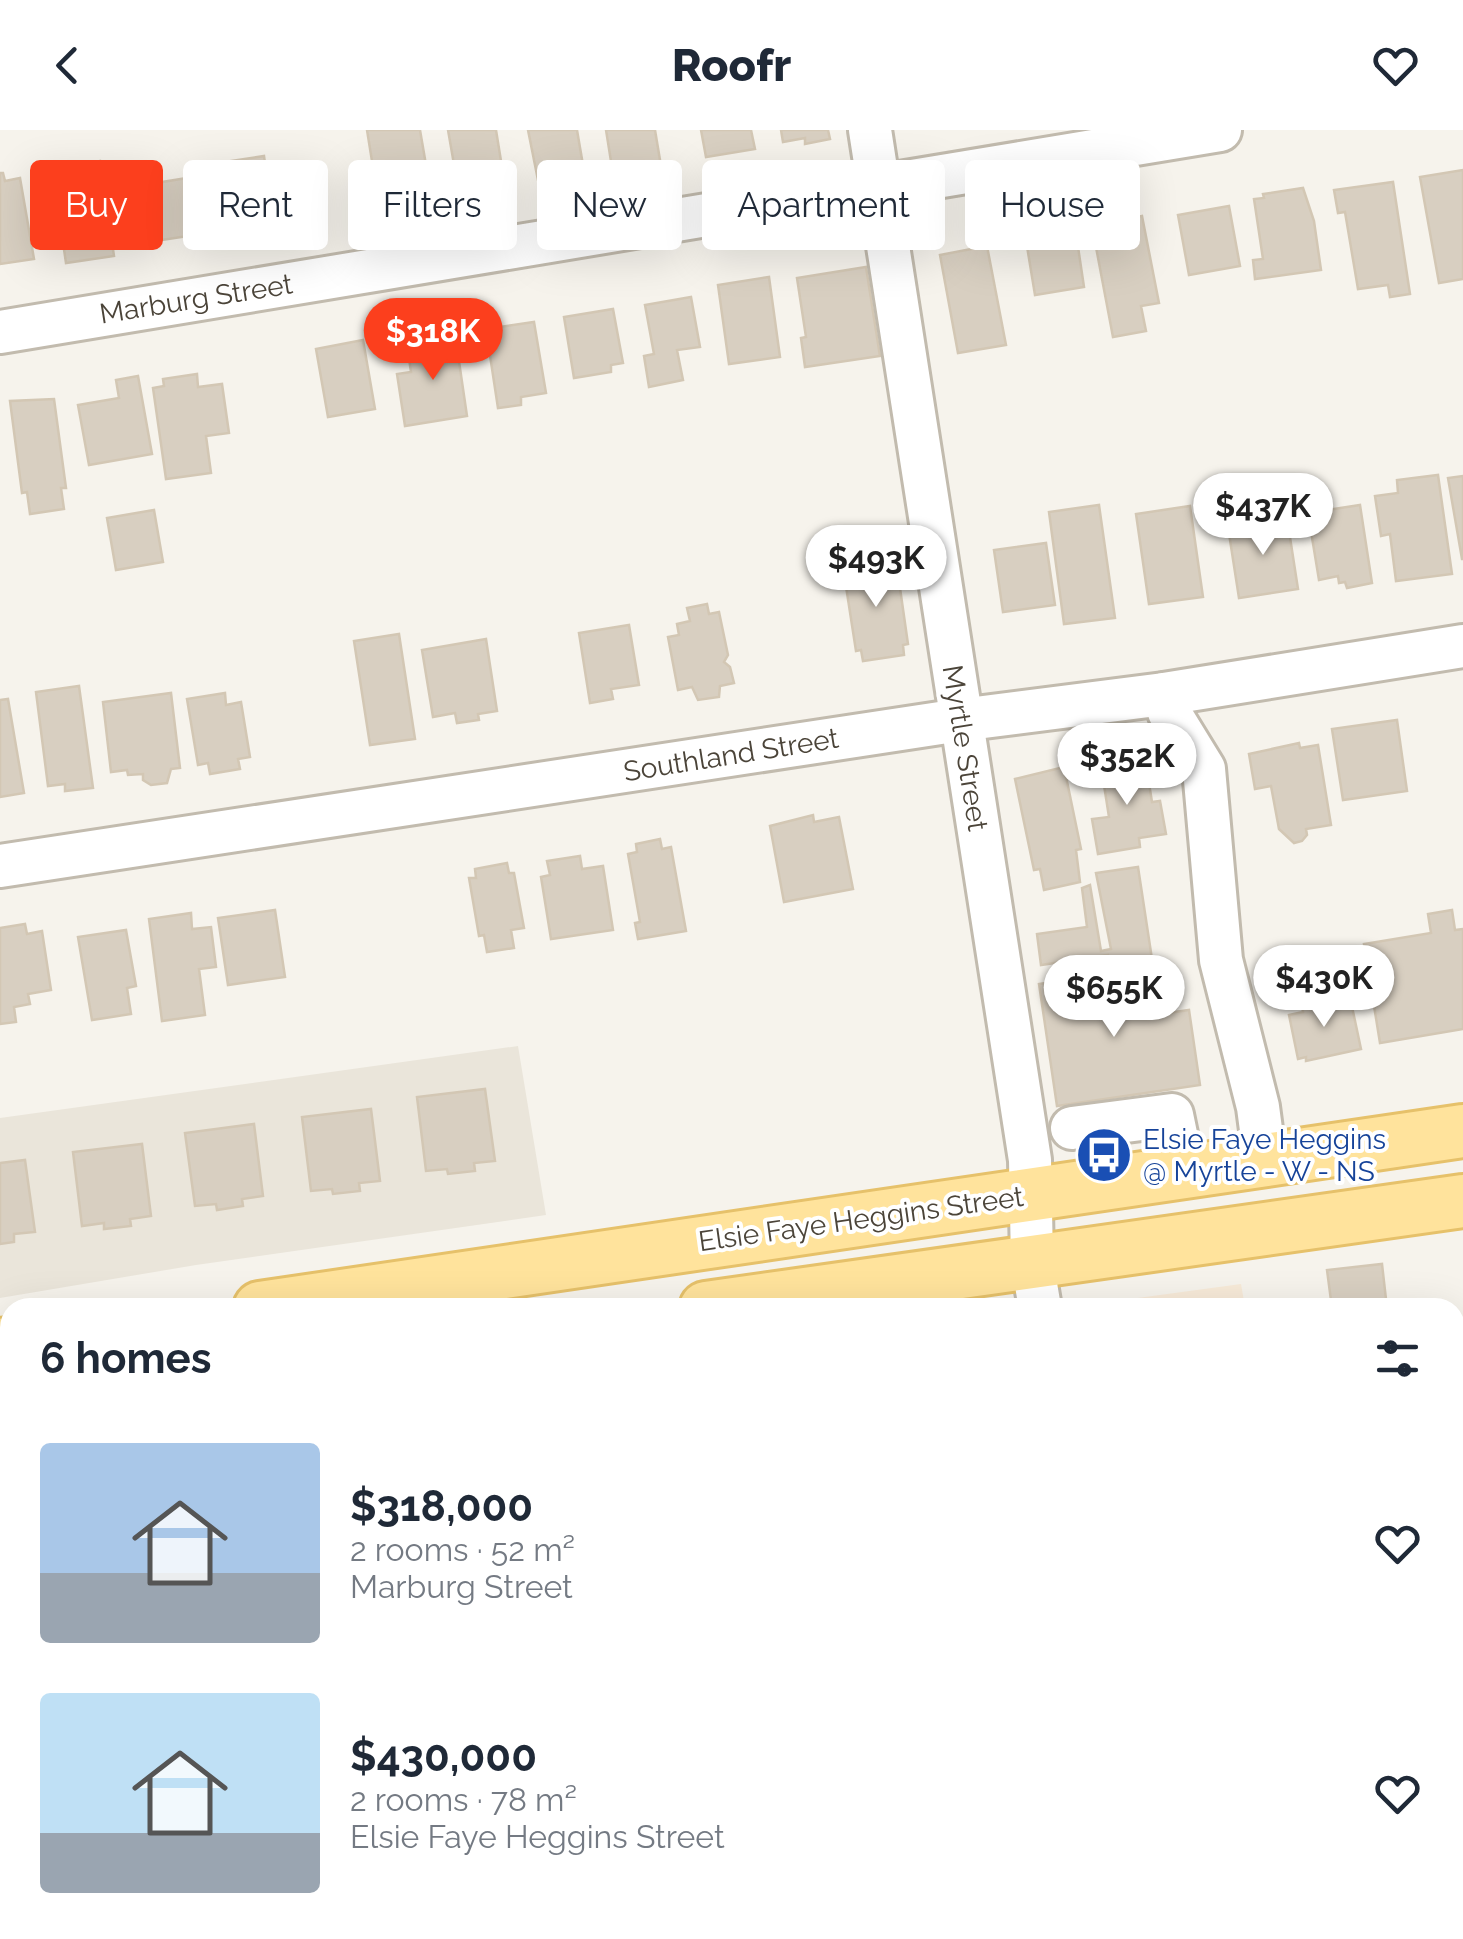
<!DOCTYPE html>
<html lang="en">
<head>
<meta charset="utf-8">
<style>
  :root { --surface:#fff; --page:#f2f2f3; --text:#1f2937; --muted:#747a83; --accent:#fc3f1d }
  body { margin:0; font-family:Raleway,sans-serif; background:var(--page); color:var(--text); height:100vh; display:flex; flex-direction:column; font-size:38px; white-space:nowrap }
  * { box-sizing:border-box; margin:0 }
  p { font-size:32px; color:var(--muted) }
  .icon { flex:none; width:55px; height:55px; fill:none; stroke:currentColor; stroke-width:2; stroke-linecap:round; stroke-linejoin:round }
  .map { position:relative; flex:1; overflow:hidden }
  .details { position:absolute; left:0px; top:1168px; width:1465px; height:642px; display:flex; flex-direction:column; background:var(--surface); border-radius:30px 30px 0 0; box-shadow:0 10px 40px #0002 }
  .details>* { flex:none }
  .banner { position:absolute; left:30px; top:30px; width:1405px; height:90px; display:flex; gap:20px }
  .price { position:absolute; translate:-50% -85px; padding:0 22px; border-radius:35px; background:#fff; color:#222; font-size:32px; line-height:65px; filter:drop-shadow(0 2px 5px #0008) }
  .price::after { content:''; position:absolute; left:50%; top:60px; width:30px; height:22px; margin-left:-15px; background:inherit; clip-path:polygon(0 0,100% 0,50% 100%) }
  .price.current { background:var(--accent); color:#fff }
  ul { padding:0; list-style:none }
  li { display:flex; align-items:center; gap:30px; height:250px; padding:0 40px }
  li span { display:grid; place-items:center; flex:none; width:280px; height:200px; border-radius:10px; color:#555 }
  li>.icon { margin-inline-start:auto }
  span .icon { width:120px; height:120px; fill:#fffc; stroke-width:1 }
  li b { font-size:42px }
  h2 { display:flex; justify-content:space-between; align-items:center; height:120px; padding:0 40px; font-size:42px }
  .pill { padding:0 35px; border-radius:10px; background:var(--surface); box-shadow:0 10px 40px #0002; font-size:35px; line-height:90px }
  .pill.current { background:var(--accent); color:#fff }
  header { display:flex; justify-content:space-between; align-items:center; height:130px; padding:0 40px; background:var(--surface); font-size:45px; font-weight:800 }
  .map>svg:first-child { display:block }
  .residential { fill:#eae5da }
  .commercial { fill:#f7ead8 }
  .building { fill:#d8cfc1; stroke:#d3c7b4; stroke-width:2.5 }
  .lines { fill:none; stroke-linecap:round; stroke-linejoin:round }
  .minor-casing { stroke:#c2bbae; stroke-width:48 }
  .major-casing { stroke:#e6c16a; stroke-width:58 }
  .minor { stroke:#fff; stroke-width:42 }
  .major { stroke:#ffe39c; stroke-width:52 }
  .labels { text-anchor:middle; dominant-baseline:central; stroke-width:8; stroke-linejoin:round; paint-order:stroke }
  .street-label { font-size:28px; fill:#4b4439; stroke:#fff }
  .transit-label { font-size:28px; fill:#164399; stroke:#fff; text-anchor:start }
</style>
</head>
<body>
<header><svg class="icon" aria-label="back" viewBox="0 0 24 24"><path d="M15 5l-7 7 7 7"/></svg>Roofr<svg class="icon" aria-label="heart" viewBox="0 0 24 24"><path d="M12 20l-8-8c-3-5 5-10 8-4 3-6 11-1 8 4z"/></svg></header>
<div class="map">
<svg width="1463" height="1809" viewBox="0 0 1463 1809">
  <rect width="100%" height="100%" fill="#f6f3ec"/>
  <polygon class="residential" points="518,916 546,1085 196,1135 0,1168 0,988"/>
  <polygon class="commercial" points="1241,1154 1245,1177 1086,1175"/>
  <g class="building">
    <polygon points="367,0 420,0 432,70 379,75"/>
    <polygon points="448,0 496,0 506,62 484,66 483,59 459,63"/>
    <polygon points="528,0 577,0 584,41 538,50"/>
    <polygon points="606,0 655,0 662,42 614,50"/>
    <polygon points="701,0 751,0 755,19 706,27"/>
    <polygon points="781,0 828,0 830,9 805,14 805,8 783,12"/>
    <polygon points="264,26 275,105 223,112 211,34"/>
    <polygon points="100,31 114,126 66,133 53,44 86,39 85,34"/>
    <polygon points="1463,40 1463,149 1439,153 1420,47"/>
    <polygon points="0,43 3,43 5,51 20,48 34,129 0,134"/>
    <polygon points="161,46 162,52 187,48 195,105 148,112 139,49"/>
    <polygon points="1393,52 1410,164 1390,167 1388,155 1358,159 1345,82 1338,83 1334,60"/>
    <polygon points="1303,58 1314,91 1321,140 1255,149 1253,130 1263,129 1254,69 1264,68 1263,64"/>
    <polygon points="1229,76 1240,136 1189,145 1178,85"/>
    <polygon points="1142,86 1159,173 1141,176 1146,201 1113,207 1092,96"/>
    <polygon points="1074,90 1084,157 1035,165 1024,98"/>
    <polygon points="987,116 1006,215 958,223 940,125"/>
    <polygon points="866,137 880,226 805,237 801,208 806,207 797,148"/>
    <polygon points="769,147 780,227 729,234 718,155"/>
    <polygon points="691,167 700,217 677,220 683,250 649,257 644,226 654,224 645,175"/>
    <polygon points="613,179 623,233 611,235 611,242 574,248 564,187"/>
    <polygon points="534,192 546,263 521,267 521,275 498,278 486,199"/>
    <polygon points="455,204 467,286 405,296 397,244 411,242 407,215"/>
    <polygon points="363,210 375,279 328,287 316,219"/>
    <polygon points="197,244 198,257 222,254 229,303 206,306 211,343 166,349 153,258 164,256 163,249"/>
    <polygon points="138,246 152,324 89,335 78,275 119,268 116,250"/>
    <polygon points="54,269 66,358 61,358 64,379 30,384 27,362 22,363 10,271"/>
    <polygon points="1438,345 1452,444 1396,451 1390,404 1381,406 1375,366 1398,363 1397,350"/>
    <polygon points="1463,346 1463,429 1462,429 1448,348"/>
    <polygon points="1099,375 1115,488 1064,494 1049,382"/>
    <polygon points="1360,375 1372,453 1347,458 1345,452 1339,453 1338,446 1319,450 1308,383"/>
    <polygon points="1190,376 1203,467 1149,474 1136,384"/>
    <polygon points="154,380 163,432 116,440 107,388"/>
    <polygon points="1287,388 1298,459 1239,468 1228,397"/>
    <polygon points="1046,413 1055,475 1003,482 994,420"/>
    <polygon points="896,430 908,514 903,515 904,525 863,531 861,520 856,521 843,437"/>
    <polygon points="707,474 709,484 719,482 728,525 724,532 730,537 734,553 720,556 719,567 698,570 692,557 678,560 668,507 679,505 677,494 690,491 687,478"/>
    <polygon points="629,495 639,555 611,559 613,569 590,573 579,503"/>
    <polygon points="399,504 415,609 370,615 354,511"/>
    <polygon points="486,509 497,581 478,584 479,590 457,593 455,583 433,587 422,520"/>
    <polygon points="79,556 93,658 65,661 65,654 48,656 36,562"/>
    <polygon points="171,563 180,638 171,639 167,653 151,655 143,650 143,644 128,645 127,640 111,642 103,572"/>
    <polygon points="225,563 226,575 241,572 250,627 238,629 240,639 210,644 208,633 198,635 187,569"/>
    <polygon points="8,569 24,663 0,667 0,570"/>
    <polygon points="1397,590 1407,661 1343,670 1332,599"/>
    <polygon points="1299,613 1300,618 1318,615 1331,695 1306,699 1307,705 1302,711 1294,713 1279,699 1271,656 1255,659 1249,624"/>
    <polygon points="1145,628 1152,672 1160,671 1166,704 1139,708 1140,717 1098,724 1092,689 1109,687 1101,636"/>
    <polygon points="1064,637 1081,719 1076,720 1080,752 1044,760 1040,739 1034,740 1015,649"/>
    <polygon points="813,685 814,692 839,687 853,759 784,772 770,696"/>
    <polygon points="660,709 662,719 671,717 686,801 638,809 635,793 640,792 628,724 637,722 636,714"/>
    <polygon points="580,726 582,739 603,736 613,800 551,809 541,747 550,745 547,731"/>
    <polygon points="507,733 509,743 514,743 524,798 511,800 514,818 487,822 484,805 479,806 469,748 476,748 475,739"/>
    <polygon points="1138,737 1152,829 1110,836 1108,825 1041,835 1037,804 1087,797 1082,758 1090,755 1101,821 1111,819 1096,743"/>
    <polygon points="275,780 285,847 228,855 218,788"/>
    <polygon points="1452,780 1455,800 1463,799 1463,899 1380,913 1364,814 1431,803 1428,784"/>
    <polygon points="191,783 192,799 211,797 216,837 199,839 205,885 162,891 149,789"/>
    <polygon points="25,794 27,804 42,801 51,860 28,864 30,874 14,877 16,892 0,894 0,798"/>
    <polygon points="126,800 136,856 127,858 131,884 92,890 78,807"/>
    <polygon points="1148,842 1154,885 1189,880 1200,955 1057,976 1039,854 1082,847 1082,852"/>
    <polygon points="1321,867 1324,878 1351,872 1361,919 1306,931 1306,927 1298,929 1289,885 1303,882 1301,872"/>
    <polygon points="485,959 495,1031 474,1033 475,1041 448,1044 447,1039 426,1041 417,967"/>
    <polygon points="371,979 380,1051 359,1053 360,1061 333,1064 332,1059 311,1061 302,987"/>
    <polygon points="254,994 263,1066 242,1069 243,1076 217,1080 216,1074 195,1076 185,1003"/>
    <polygon points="142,1014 151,1086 130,1089 131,1096 104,1099 104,1093 82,1096 73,1022"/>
    <polygon points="25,1030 35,1102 14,1104 14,1112 0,1114 0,1033"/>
    <polygon points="1382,1134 1387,1178 1332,1178 1327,1140"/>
    <polygon points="1463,1645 1463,1717 1455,1718 1455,1647"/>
    <polygon points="652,1800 697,1800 698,1806 703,1805 703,1809 654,1809"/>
    <polygon points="715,1800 784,1800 785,1809 716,1809"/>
    <polygon points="815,1800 860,1800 861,1809 815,1809"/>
    <polygon points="967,1800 1012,1800 990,1803 991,1809 975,1809 974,1806 968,1806"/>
    <polygon points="396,1801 412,1809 368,1809 371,1805"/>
  </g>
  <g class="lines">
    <g class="minor-casing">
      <g id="minor">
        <polyline points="870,0 1030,1030 1032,1131 1040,1178"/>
        <polyline points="0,202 1220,0"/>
        <polyline points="1164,564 1169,582 1204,639 1221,830 1258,977 1265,1030"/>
        <polyline points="0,736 960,590 1164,564 1463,516"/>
        <polyline points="1072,998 1172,985 1184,1043"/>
        <polyline points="1455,1588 1463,1587"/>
        <polyline points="89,1800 101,1809"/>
        <polyline points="1134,1800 1135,1809"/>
        <polyline points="0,1805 35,1800"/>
      </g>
    </g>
    <g class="major-casing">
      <g id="major">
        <polyline points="260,1178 1463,1001"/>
        <polyline points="706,1178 1463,1071"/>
        <polyline points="0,1215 10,1214"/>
        <polyline points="0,1276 10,1274"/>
      </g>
    </g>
    <use href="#minor" class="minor"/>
    <use href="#major" class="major"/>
  </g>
  <defs>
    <g id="bus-disc" transform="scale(2.875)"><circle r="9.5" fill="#1a4fb4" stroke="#fff"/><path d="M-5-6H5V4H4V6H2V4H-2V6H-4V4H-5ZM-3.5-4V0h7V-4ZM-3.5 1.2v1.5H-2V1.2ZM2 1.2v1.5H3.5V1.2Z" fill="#fff"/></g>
  </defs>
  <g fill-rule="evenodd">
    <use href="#bus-disc" x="1104" y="1025"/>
  </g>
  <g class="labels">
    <g class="street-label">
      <text transform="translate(196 169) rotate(-9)">Marburg Street</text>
      <text transform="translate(965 618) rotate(81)">Myrtle Street</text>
      <text transform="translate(731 625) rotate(-9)">Southland Street</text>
      <text transform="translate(861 1089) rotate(-8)">Elsie Faye Heggins Street</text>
    </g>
    <g class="transit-label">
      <text x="1143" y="1009">Elsie Faye Heggins<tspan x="1143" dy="32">@ Myrtle - W - NS</tspan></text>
    </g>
  </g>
</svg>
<b class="price current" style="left:433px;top:253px">$318K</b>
<b class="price" style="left:1263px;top:428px">$437K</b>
<b class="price" style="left:876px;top:480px">$493K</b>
<b class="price" style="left:1127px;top:678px">$352K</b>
<b class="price" style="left:1324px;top:900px">$430K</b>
<b class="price" style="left:1114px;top:910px">$655K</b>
<div class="banner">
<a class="pill current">Buy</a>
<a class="pill">Rent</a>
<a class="pill">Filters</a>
<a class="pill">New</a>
<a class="pill">Apartment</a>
<a class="pill">House</a>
</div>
<section class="details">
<h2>6 homes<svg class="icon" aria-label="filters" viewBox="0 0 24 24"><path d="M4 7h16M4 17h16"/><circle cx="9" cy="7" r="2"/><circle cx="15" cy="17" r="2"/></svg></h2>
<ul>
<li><span style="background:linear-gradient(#a9c7e8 65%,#9aa5b1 0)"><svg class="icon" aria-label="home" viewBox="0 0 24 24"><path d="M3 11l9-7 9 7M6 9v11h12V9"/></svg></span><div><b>$318,000</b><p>2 rooms · 52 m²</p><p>Marburg Street</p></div><svg class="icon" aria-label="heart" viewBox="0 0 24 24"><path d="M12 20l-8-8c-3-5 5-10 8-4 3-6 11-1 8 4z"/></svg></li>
<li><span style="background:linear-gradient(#bfe0f5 70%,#9aa5b1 0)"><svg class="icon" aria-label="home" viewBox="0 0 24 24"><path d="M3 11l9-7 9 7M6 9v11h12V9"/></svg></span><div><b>$430,000</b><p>2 rooms · 78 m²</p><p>Elsie Faye Heggins Street</p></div><svg class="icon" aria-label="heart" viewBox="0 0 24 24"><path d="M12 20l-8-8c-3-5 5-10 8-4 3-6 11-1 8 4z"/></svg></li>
</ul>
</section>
</div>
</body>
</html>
